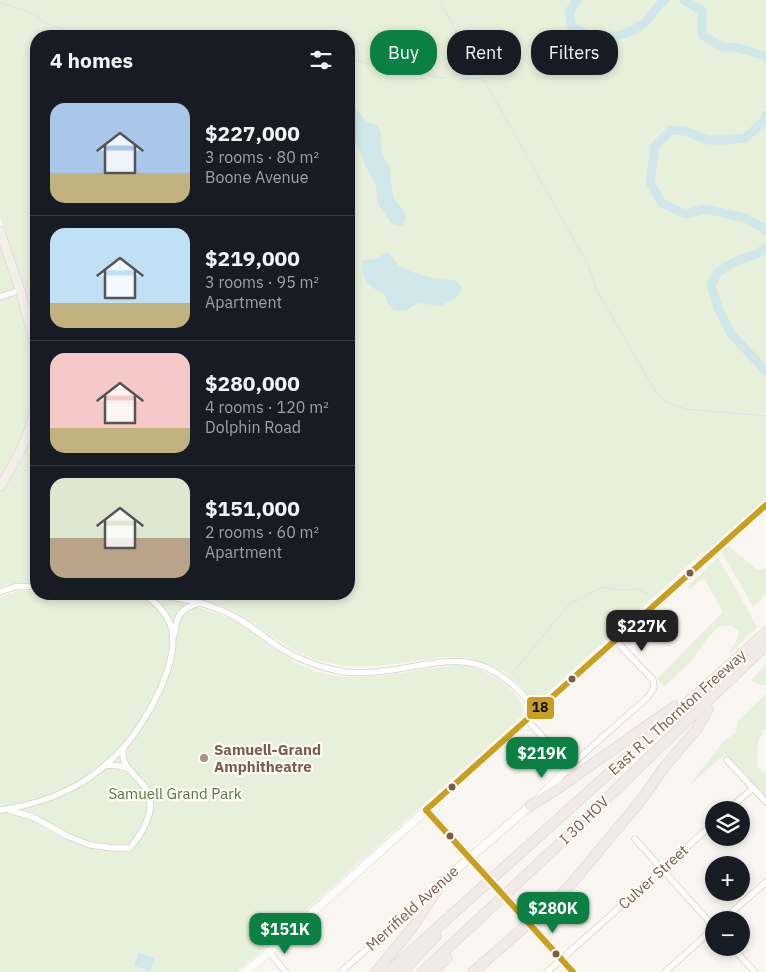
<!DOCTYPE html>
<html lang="en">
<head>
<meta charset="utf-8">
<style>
  :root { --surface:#171b24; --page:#20242c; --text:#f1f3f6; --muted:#9ea1a6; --line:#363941; --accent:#0b8043 }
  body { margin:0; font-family:"IBM Plex Sans",sans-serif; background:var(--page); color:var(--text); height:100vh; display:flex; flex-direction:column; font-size:19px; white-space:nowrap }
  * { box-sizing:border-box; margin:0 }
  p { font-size:16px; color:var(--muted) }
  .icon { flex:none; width:28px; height:28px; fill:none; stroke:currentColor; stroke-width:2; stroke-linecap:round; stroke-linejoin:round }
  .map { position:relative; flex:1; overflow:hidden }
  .sheet { position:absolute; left:30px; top:30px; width:325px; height:570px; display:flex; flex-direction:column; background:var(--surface); border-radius:20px; box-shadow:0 2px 8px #0003 }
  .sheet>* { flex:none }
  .guide { position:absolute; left:370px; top:30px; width:320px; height:45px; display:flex; gap:10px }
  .buttons { position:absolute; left:705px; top:801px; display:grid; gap:10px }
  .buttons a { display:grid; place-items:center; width:45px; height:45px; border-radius:50%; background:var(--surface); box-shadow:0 2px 8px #0003; font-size:25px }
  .price { position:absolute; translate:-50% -42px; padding:0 11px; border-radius:10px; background:var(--accent); color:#fff; font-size:16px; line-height:32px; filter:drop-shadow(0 1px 2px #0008) }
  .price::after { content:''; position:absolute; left:50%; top:30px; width:15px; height:11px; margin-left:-8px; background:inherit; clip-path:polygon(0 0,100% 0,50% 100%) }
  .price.active { background:#222; color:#fff }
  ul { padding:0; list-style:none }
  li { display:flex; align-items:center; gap:15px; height:125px; padding:0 20px }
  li+li { border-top:1px solid var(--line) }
  li span { display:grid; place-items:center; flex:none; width:140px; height:100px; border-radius:15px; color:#555 }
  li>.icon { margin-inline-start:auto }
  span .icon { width:60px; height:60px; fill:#fffc; stroke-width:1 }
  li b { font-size:21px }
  h2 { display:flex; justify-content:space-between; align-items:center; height:60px; padding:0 20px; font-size:21px }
  .chip { padding:0 18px; border-radius:20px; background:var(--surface); box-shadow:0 2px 8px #0003; font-size:18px; line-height:45px }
  .chip.active { background:var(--accent); color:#fff }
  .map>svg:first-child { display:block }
  .green { fill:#e7f0db }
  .water { fill:#d0e8ea }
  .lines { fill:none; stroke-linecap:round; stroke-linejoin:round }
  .stream { stroke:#d0e8ea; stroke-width:1 }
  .river { stroke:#d0e8ea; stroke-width:9 }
  .minor-casing { stroke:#d7d1cb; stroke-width:7 }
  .tertiary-casing { stroke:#d7d1cb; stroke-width:8 }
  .secondary-casing { stroke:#d9d2cb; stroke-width:9 }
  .primary-casing { stroke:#dad1cc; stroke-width:10 }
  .motorway-casing { stroke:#dad1cc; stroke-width:11 }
  .minor { stroke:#fefefd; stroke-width:5.5 }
  .tertiary { stroke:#fefefd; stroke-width:7 }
  .secondary { stroke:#fefefd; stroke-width:8 }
  .primary { stroke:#f3eee8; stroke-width:9 }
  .motorway { stroke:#f2eae7; stroke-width:10 }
  .secondary-bridge-casing { stroke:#d9d2cb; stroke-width:9; stroke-linecap:butt }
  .secondary-bridge { stroke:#fefefd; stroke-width:8 }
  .bus-1-casing { stroke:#fffaf3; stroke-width:10 }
  .bus-1 { stroke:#ca9f1f; stroke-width:6 }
  .bus-dot { fill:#7a5c4d; stroke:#fffaf3; stroke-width:2 }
  .poi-dot { fill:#a69286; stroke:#fffaf3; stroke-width:2 }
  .labels { text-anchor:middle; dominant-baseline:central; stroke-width:4.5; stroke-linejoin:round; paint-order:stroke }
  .street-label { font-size:15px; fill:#7a5c4d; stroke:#fffaf3 }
  .poi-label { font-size:15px; font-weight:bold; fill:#7a5c4d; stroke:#fffaf3; text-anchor:start }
  .park-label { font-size:15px; fill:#537a41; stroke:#fffaf3 }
  .line-badge { stroke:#fffaf3; stroke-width:2 }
  .pale-badge-label { font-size:14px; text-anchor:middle; font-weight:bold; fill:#111 }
</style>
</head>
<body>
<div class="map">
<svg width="766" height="972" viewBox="0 0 766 972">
  <rect width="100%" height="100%" fill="#f9f5f0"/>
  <g class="green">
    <path d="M 0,0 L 766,0 L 766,499 L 709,550 L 702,553 L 545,695 L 538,699 C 527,698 519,683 510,676 C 500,669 490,664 479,661 C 457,654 438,658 416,661 C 387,665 357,670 329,663 C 298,657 275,637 249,621 C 228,607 204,599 179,594 L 349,594 L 349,36 L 36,36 L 36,325 L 0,217 Z"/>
    <polygon points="0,242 34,347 36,373 34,401 30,415 22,440 0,479"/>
    <polygon points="36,421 36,582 9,584 0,587 0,494 17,463"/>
    <polygon points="729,546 757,570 766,568 766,594 753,607 721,550"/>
    <polygon points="718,557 757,627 734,650 729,652 737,640 739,631 731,625 718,627 706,640 692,660 664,687 657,679 723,612 704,578 690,589 688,586"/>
    <path d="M 18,591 L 36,591 L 36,594 C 104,594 175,591 238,623 C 265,637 285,662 315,671 C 357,685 412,670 455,665 C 478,666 498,676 514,693 C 518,699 523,703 524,710 L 521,717 L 237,972 L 0,972 L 0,597 Z"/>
    <polygon points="766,665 766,685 761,685 751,680"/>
    <polygon points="766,694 766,729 764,730 758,741 757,767 766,774 766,800 725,754 689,786 722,743 736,732 738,721"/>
  </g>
  <g class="water">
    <path d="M 349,106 C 358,110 360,114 366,121 C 371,125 376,122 379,128 C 383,134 380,140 381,146 C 382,153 385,162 390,167 C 390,171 392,195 394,198 C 399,207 412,215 402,226 L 392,224 L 377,203 L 376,186 L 363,161 L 361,152 L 349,133 Z"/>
    <path d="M 388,252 C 394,256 395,264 401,267 C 413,274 442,281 455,280 L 461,286 L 461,292 L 454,299 L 441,306 L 418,303 L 405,311 L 394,310 L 388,304 L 384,293 C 369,289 360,277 363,260 L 376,259 L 385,253 Z"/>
    <polygon points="139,953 155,958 150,971 134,966"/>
  </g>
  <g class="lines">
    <g class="stream">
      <polyline points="439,0 587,263 597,291 657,394 666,402 686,409 766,416"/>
      <polyline points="0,3 24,10 38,16 42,22 65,30 74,36"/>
      <polyline points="349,59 409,73 446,78"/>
      <polyline points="460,79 482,78"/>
      <polyline points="515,670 571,602 577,601 602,587 621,590 637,589 651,595"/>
    </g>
    <g class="river">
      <path d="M 577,0 L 569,12 L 572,28 C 579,30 587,35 595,36 C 611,39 631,34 644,23 C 652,16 656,6 665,0"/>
      <polyline points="684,0 702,11 702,35 722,47 739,48 765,56 766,58"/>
      <polyline points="766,115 764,121 745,138 725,140 707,140 685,131 671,130 655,146 650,183 662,203 685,214 706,209 745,218 764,228 766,231"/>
      <polyline points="766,247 757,254 736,261 718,272 711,285 718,308 732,335 766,371"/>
    </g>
    <g class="minor-casing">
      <g id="minor">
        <polyline points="0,297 20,290"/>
        <polyline points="0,592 14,587 36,586"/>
        <path d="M 148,594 C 172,597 196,600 218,609 C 242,618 261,635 282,649 C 298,659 317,666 335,670 C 351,674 368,673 384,671 C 433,665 472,647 513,685 C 522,693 529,702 536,710"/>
        <path d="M 174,635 C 177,616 179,608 200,603"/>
        <polyline points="526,719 570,766 648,697 654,688 653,680 615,640"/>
        <polyline points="727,760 766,802"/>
        <polyline points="106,765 120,766 127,768"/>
        <path d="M 0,810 C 30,806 60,796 86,780 C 99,771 112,760 123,748 C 146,723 185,655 169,621 C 163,609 153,600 143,594"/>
        <path d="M 9,810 L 33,817 L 67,836 L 90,845 L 112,848 L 130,848 C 146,828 161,803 140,781 C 131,771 121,764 123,749"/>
        <polyline points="728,810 753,788"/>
        <polyline points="635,839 714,927"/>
        <polyline points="723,920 766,882"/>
        <polyline points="733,948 755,972"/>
        <polyline points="269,952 286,972"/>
        <polyline points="341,972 434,889"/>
        <polyline points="547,972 714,823"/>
        <polyline points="665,972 714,928"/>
      </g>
    </g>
    <g class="tertiary-casing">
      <polyline id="tertiary" points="540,796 570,766"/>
    </g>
    <g class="secondary-casing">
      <g id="secondary">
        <polyline points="426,810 479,868"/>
        <polyline points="443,881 530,806"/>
        <polyline points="521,915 573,972"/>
        <polyline points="246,972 766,505"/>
      </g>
    </g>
    <g class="primary-casing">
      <g id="primary">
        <polyline points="0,231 20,290 36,348"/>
        <path d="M 0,487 C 16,460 32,433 36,402"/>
      </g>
    </g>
    <g class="motorway-casing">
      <g id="motorway">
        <polyline points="530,806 557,789 675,706"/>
        <polyline points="376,972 412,928 443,881"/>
        <polyline points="388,972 766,632"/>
        <polyline points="402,972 436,936"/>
        <polyline points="422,972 553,850 766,645"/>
        <polyline points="432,972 447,958"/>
        <polyline points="473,972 559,897 572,883 642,799 665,766 697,729 708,709"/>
      </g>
    </g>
    <use href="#minor" class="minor"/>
    <use href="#tertiary" class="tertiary"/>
    <use href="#secondary" class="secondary"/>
    <use href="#primary" class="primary"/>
    <use href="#motorway" class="motorway"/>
    <g class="secondary-bridge-casing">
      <polyline id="secondary-bridge" points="479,868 521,915"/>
    </g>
    <use href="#secondary-bridge" class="secondary-bridge"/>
    <g class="bus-1-casing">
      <g id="bus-1">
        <polyline points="426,810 766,505"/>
        <polyline points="426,810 573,972"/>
      </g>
    </g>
    <use href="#bus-1" class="bus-1"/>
  </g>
  <g class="bus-dot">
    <circle cx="690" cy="573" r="4.5"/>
    <circle cx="572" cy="679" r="4.5"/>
    <circle cx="452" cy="787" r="4.5"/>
    <circle cx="450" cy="836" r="4.5"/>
    <circle cx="556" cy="954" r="4.5"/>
  </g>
  <circle class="poi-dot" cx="204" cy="758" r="5"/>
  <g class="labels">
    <g class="street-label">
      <text transform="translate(677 712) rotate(-42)">East R L Thornton Freeway</text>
      <text transform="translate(584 820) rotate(-44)">I 30 HOV</text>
      <text transform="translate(653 877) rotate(-42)">Culver Street</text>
      <text transform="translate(412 908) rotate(-42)">Merrifield Avenue</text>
    </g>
    <g class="poi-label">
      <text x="214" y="749">Samuell-Grand<tspan x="214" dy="17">Amphitheatre</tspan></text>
    </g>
    <g class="park-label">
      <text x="175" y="793">Samuell Grand Park</text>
    </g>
  </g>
  <rect class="line-badge" x="526" y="696" width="29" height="24" rx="5" fill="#ca9f1f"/>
  <g class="pale-badge-label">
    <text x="540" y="712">18</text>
  </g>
</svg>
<div class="buttons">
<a><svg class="icon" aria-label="layers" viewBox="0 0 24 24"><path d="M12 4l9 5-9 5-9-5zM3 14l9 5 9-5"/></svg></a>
<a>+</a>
<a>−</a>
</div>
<b class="price active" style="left:642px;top:652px">$227K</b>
<b class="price" style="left:542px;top:779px">$219K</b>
<b class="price" style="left:553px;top:934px">$280K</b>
<b class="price" style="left:285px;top:955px">$151K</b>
<div class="guide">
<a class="chip active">Buy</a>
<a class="chip">Rent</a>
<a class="chip">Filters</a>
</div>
<section class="sheet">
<h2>4 homes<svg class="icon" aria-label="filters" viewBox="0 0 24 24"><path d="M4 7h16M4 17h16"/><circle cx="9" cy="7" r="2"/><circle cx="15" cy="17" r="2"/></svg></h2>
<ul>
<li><span style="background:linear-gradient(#a9c7e8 70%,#c2b280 0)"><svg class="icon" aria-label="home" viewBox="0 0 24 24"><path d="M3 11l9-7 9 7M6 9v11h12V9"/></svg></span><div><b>$227,000</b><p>3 rooms · 80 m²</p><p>Boone Avenue</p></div></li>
<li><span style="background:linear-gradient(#bfe0f5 75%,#c2b280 0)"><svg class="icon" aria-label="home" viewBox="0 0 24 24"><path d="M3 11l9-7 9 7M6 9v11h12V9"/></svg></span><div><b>$219,000</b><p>3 rooms · 95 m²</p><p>Apartment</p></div></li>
<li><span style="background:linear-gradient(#f6c9c9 75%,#c2b280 0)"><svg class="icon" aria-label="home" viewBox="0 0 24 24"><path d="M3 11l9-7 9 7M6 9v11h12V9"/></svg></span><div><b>$280,000</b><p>4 rooms · 120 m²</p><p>Dolphin Road</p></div></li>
<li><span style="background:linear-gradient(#dfe7d0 60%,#b9a48a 0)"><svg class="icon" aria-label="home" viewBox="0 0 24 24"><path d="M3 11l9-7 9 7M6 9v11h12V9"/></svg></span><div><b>$151,000</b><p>2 rooms · 60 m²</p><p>Apartment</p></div></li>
</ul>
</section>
</div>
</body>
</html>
